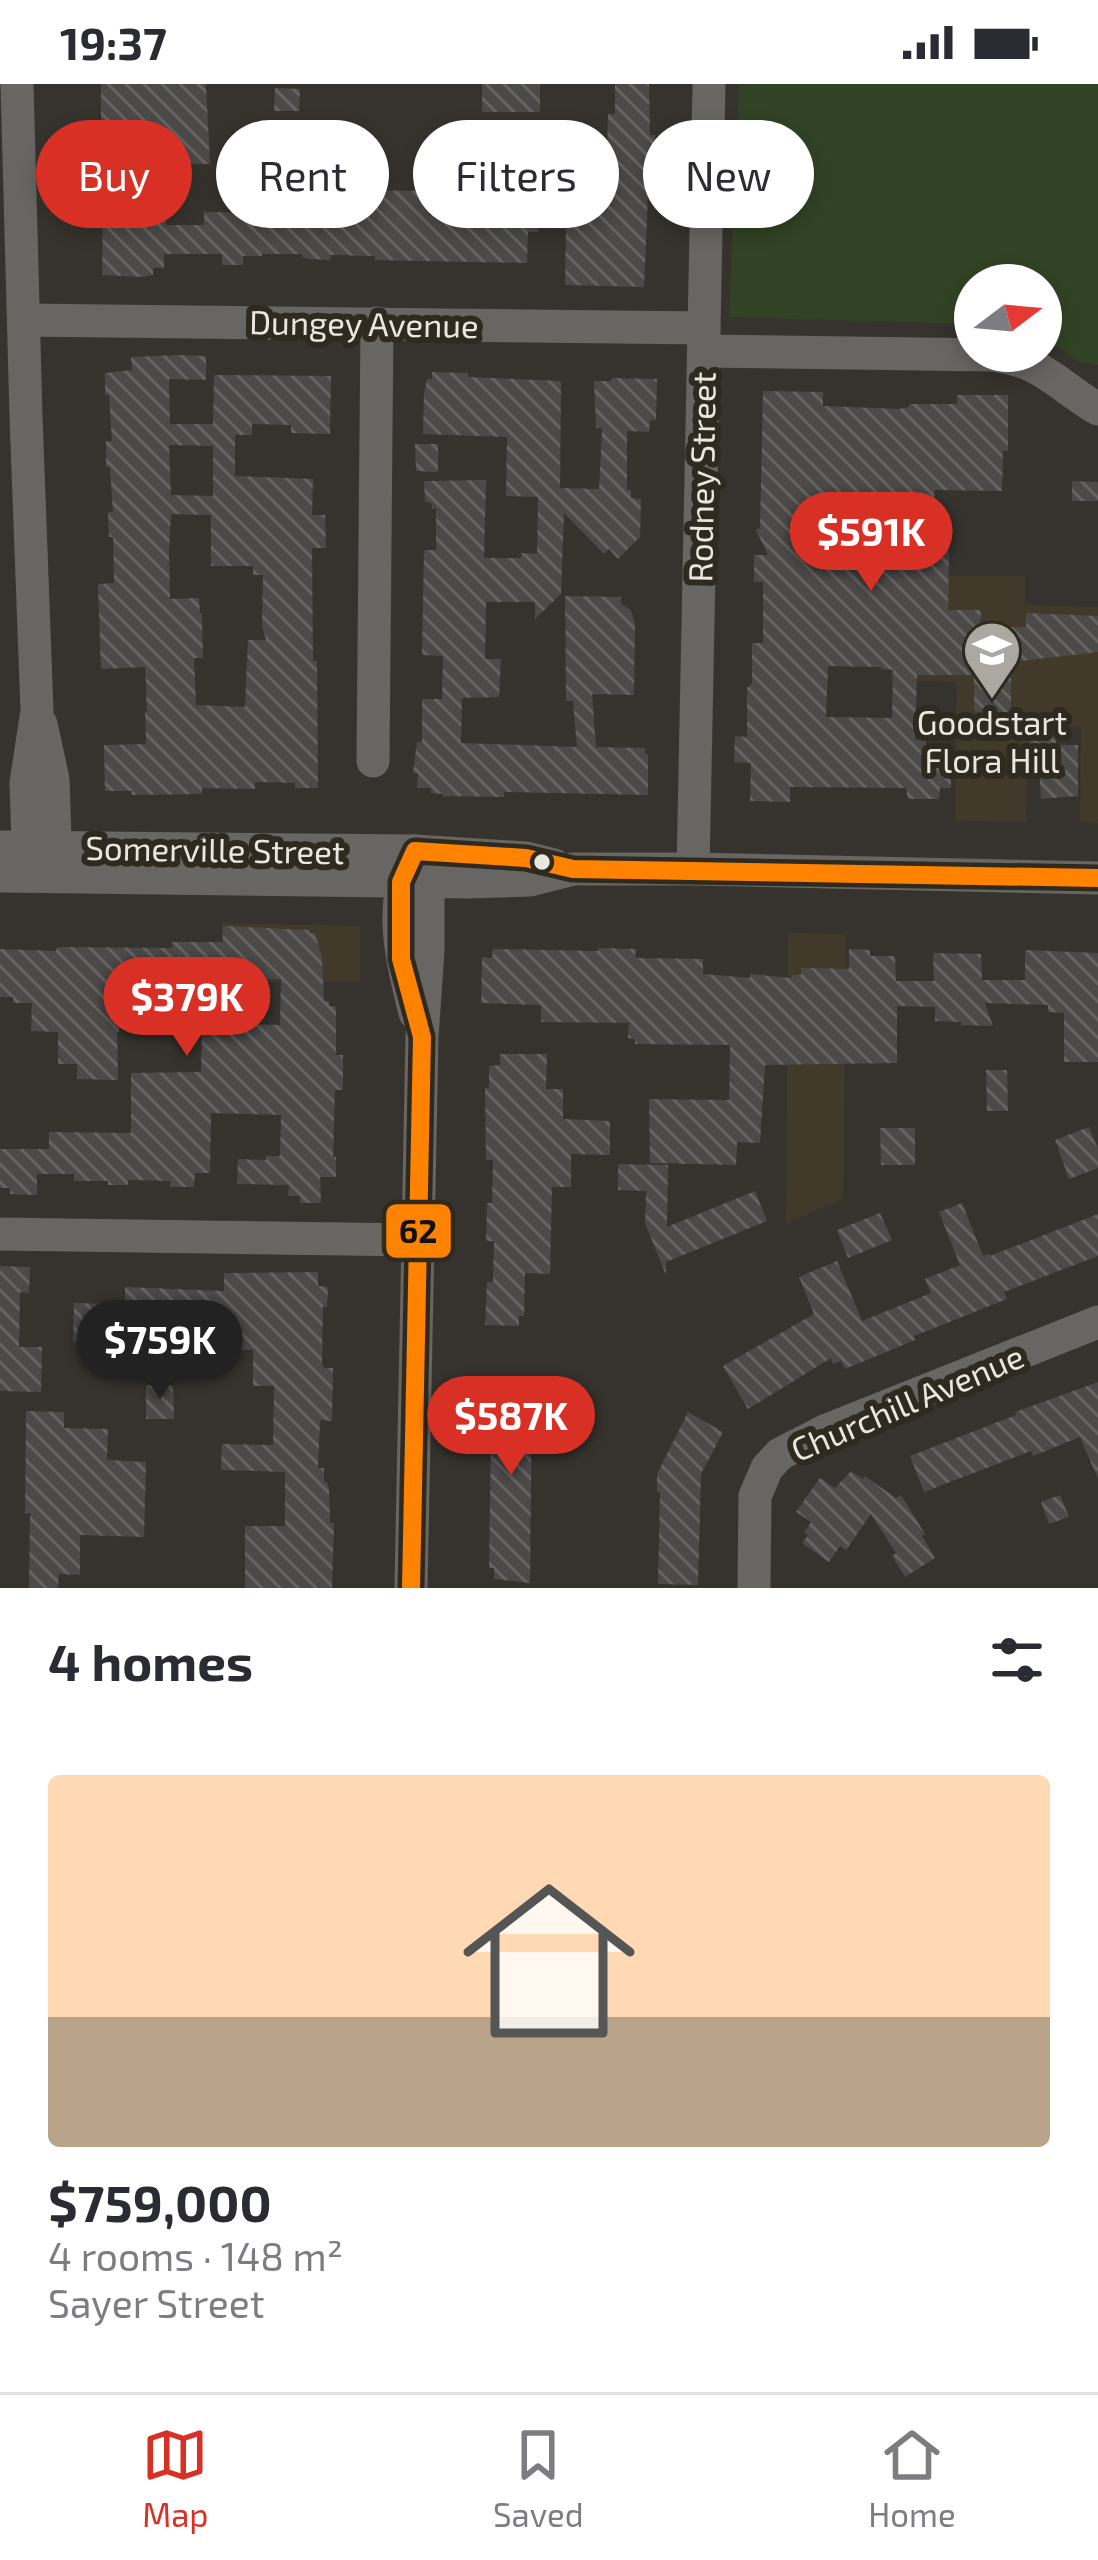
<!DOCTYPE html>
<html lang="en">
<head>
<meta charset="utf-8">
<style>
  :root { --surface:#fff; --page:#f7f7f7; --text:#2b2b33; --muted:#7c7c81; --line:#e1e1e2; --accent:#d93025 }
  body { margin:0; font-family:"Exo 2",sans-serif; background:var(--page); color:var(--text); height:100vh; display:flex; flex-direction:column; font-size:45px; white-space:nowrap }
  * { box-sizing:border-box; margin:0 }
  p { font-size:39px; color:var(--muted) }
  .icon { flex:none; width:66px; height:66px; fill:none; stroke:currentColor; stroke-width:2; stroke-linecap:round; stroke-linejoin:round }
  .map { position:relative; height:1504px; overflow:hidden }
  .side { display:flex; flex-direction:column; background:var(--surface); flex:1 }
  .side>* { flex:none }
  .top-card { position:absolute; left:36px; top:36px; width:1026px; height:108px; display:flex; gap:24px }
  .needle { width:78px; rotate:74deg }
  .buttons { position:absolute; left:954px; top:180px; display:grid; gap:24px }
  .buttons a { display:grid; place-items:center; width:108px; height:108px; border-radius:50%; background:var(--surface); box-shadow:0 6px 18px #0003; font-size:60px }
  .price { position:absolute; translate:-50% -102px; padding:0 27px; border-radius:42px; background:var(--accent); color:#fff; font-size:39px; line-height:78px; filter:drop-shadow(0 3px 6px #0008) }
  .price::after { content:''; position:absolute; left:50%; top:72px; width:36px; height:27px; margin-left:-18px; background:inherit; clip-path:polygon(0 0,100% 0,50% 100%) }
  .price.active { background:#222; color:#fff }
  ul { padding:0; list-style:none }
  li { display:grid; align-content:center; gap:24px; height:636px; padding:0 48px }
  li span { display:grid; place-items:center; height:372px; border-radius:12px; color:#555 }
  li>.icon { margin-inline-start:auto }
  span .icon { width:216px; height:216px; fill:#fffc; stroke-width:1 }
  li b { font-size:51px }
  h2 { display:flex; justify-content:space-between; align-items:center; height:144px; padding:0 48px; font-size:51px }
  .chip { padding:0 42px; border-radius:54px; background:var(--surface); box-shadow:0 6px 18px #0003; font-size:42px; line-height:108px }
  .chip.active { background:var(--accent); color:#fff }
  .status { display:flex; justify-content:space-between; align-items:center; height:84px; padding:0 60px; background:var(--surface); direction:ltr }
  .status svg { height:33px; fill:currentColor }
  .tab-bar { display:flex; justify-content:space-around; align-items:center; height:168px; border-top:3px solid var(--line); background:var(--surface); font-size:33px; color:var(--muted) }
  .tab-bar a { display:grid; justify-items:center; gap:6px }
  .tab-bar .active { color:var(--accent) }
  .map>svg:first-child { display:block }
  .built { fill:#413a2b }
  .park { fill:#314324 }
  .building { fill:url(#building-back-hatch); fill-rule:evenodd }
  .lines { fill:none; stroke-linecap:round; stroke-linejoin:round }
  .minor { stroke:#686662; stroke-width:33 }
  .bus-1-casing { stroke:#2f2a20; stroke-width:27 }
  .bus-1 { stroke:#ff8200; stroke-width:18 }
  .bus-dot { fill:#eae7e0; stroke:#2f2a20; stroke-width:4.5 }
  .labels { text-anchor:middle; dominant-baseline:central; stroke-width:12; stroke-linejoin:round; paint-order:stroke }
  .street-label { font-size:33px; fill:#eae7e0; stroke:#2f2a20 }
  .poi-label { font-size:33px; fill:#eae7e0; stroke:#2f2a20 }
  .line-badge { stroke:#2f2a20; stroke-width:4.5 }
  .pale-badge-label { font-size:33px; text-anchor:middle; font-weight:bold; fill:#111 }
</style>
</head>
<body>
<div class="status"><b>19:37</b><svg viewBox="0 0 49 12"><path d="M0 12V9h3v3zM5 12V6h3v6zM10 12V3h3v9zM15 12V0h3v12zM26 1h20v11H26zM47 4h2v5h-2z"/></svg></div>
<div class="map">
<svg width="1098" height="1504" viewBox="0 0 1098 1504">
  <defs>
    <pattern id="building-back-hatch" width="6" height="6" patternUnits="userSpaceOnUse" patternTransform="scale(3)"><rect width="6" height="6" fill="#4b4a49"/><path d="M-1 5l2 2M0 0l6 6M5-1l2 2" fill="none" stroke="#656463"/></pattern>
  </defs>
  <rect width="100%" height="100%" fill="#36332e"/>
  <g class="built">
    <polygon points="892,492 1025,492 1025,521 1098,523 1098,739 1080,738 1081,643 1060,641 1059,633 1028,633 1026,738 955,737 957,598 891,596"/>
    <polygon points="222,839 360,842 360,898 221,898"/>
    <polygon points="788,849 846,850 843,1115 786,1139"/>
  </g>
  <polygon class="park" points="739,0 1098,0 1098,281 1080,278 1041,252 1041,201 975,201 975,240 729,233"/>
  <g class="building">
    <polygon points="101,0 206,0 210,80 160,79 160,117 165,117 166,141 204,141 204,128 274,129 274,136 347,137 348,106 430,107 429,131 487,133 487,122 518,122 519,82 540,82 538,148 528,148 527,179 375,176 375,172 331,171 330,176 310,175 302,173 302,170 262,170 262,172 243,172 243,181 222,181 222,170 164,170 164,184 153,184 153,191 141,193 102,191 104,68 97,68 97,48 101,48"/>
    <rect x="482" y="0" width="58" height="28"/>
    <polygon points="615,0 649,0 650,51 655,51 654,85 649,85 644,203 565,201 566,134 579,134 580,99 596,100 596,69 607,69 608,30 615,30"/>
    <polygon points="275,4 300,5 299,27 274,27"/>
    <path d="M 179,271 L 206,272 L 206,296 L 169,295 L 170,340 L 213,340 L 214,291 L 331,292 L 330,350 L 291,349 L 291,341 L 252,340 L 252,351 L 235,351 L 235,392 L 313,395 L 312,431 L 325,431 L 326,464 L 312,464 L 313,577 L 317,577 L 318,704 L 295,704 L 295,699 L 255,698 L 255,705 L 202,704 L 202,710 L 131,711 L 132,707 L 105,707 L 104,661 L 146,660 L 145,628 L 147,628 L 145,583 L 101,585 L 98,500 L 114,499 L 113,453 L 109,453 L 108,428 L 113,428 L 110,383 L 106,383 L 106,357 L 112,357 L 109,311 L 105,311 L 105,289 L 132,286 L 131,273 ZM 169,361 L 213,362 L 213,412 L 171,411 ZM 171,430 L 211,431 L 211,482 L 253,482 L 253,491 L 263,491 L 262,542 L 266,556 L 248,556 L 245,623 L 196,621 L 194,574 L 203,574 L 202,529 L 200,529 L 199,514 L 170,515 L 169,467 Z"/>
    <polygon points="432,288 468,289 468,293 561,297 560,404 599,405 602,344 596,344 594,297 611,297 611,294 657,295 656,336 650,336 649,348 627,347 627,406 631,406 631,414 641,415 640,453 618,475 609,465 604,470 564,429 561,510 535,535 535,518 486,518 485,575 501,575 499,613 462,614 461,659 577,663 573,617 566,617 565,512 621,513 621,520 631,526 635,540 634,611 592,610 596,663 645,664 645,670 648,670 648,711 504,708 504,713 443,712 443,710 431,709 431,704 417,704 418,689 413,689 417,658 422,658 422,615 442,615 443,572 422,571 424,466 436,466 436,424 432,425 432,419 425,418 424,397 486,396 484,474 521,474 521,469 537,470 538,413 506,412 507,353 423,350 424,309 427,295 432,295"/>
    <path d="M 763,307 L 823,308 L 823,322 L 898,325 L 909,323 L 909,320 L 957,320 L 957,311 L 1008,311 L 1008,367 L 1003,367 L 1002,407 L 935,406 L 934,420 L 889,461 L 949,462 L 948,526 L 981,526 L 980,543 L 1026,543 L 1026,529 L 1098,532 L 1098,568 L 1011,578 L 1011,638 L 974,627 L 974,591 L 917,591 L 915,656 L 926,656 L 926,669 L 940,668 L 940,681 L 951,681 L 951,704 L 940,704 L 939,715 L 908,715 L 906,704 L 790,703 L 790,718 L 750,717 L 751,679 L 734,678 L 735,652 L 747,653 L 747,604 L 752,600 L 752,559 L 763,559 L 763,498 L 754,498 L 754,471 L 768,471 L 756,446 L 760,444 ZM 838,433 L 889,433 L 888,473 L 832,474 L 811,436 L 838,436 ZM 828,582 L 881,583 L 881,585 L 893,586 L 892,634 L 826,633 Z"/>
    <polygon points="415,360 438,360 438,388 416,387"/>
    <polygon points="1072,397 1098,398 1098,417 1072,417"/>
    <polygon points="1029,642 1056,642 1056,661 1078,661 1078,712 1041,715 1039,681 1028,680"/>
    <polygon points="223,842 309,846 309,849 315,849 322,874 324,917 329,917 329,922 336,922 336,971 343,971 343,1006 335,1006 333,1073 336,1073 336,1093 320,1093 321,1119 300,1119 300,1112 288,1112 289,1101 237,1100 238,1075 266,1076 266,1072 280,1072 281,1031 211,1029 210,1089 195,1089 194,1103 170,1103 170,1097 128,1096 128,1101 108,1101 108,1097 74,1097 74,1090 37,1090 37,1111 10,1110 10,1104 0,1104 0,1065 49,1065 49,1048 131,1049 131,989 201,988 202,939 280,941 281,895 219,897 218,936 170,936 169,918 119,918 119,948 117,948 118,996 77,995 77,980 58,980 58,948 31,947 32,919 13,919 13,913 0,913 0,865 56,867 57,863 172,864 172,858 223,858"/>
    <polygon points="598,864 636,865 635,873 639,874 703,875 703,890 750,894 750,890 792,894 792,891 801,891 801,884 849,885 849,865 870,866 870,872 895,872 896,897 934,897 933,869 981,870 982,896 1025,896 1025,866 1098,869 1098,978 1064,978 1064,929 1048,928 1048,921 985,919 993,942 961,941 961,938 935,937 935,923 897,922 897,979 765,981 760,1059 737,1058 736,1081 650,1079 649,1015 729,1016 730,961 635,960 635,955 628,954 629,939 541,938 541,921 481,919 482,873 492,874 493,865 598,867"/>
    <polygon points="500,970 547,970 546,1005 563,1005 563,1035 610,1037 610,1071 571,1070 571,1103 552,1103 550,1190 525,1189 524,1232 519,1232 519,1242 485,1241 487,1198 493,1198 494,1157 486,1157 487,1119 492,1119 493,1076 486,1076 485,1004 489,1004 489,982 500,981"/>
    <polygon points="986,986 1007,986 1008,1027 987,1027"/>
    <polygon points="1089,1043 1098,1065 1098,1084 1069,1095 1055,1056"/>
    <polygon points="880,1044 915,1044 915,1081 881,1081"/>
    <polygon points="618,1080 668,1081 667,1143 755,1107 767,1137 666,1178 666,1191 645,1139 646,1107 618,1106"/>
    <polygon points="962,1119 983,1172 989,1170 990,1172 1098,1130 1098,1172 1004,1208 1007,1215 914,1252 915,1256 845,1285 841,1277 833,1280 831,1274 748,1325 723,1282 814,1230 799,1193 837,1177 862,1237 931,1209 925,1195 960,1181 939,1128"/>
    <polygon points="880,1129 892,1156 848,1174 837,1146"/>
    <polygon points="0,1182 30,1183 29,1209 20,1208 19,1263 42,1263 41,1308 0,1307"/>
    <polygon points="318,1188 318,1202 328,1203 327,1223 323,1222 322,1279 324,1284 333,1284 332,1337 320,1336 318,1384 324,1384 324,1398 327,1398 329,1405 330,1439 334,1439 332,1504 245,1504 245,1442 285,1442 285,1388 221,1386 222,1360 273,1361 274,1302 253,1302 253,1266 160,1265 160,1260 73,1258 74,1219 125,1220 125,1203 224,1207 224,1189"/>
    <polygon points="492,1292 532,1292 530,1499 494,1495 494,1484 489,1484"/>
    <polygon points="1098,1298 1098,1395 1080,1353 1033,1372 1031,1367 924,1408 910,1372 1016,1331 1015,1328"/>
    <polygon points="146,1301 173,1301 174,1335 146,1335"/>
    <polygon points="26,1327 64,1328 64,1344 108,1345 107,1376 146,1378 144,1453 80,1451 80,1491 59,1490 58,1504 29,1504 30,1429 25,1429"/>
    <polygon points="688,1328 723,1348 701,1390 698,1501 658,1500 660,1408 657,1408 657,1390"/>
    <polygon points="851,1387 863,1395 865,1392 896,1414 901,1411 925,1450 922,1452 935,1474 905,1493 892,1472 896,1469 871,1430 846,1466 840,1462 829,1478 802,1459 808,1451 804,1448 811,1438 796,1428 820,1394 835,1404"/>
    <polygon points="1060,1411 1069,1433 1049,1440 1041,1418"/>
  </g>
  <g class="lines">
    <g class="minor">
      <polyline points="17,0 26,332 37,627 26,699 29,792"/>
      <polyline points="24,236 704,244"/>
      <path d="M 704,267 L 991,271 C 1042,276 1057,301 1098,325"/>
      <polyline points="41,640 53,695 56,785"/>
      <polyline points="373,677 377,239"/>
      <polyline points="0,763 415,767 526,774 554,781"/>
      <path d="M 409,780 C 389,827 403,882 415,929"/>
      <polyline points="693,785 709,0"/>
      <polyline points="0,792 467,798 530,796 573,785 693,785 1098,794"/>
      <polyline points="0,1150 419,1156"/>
      <polyline points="411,1504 422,953 428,867 428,798 415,767"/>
      <polyline points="754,1504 755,1412 767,1384 780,1370 827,1346 1098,1238"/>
    </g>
    <g class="bus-1-casing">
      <polyline id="bus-1" points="411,1504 422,953 401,875 401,798 415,767 526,774 573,785 1098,794"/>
    </g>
    <use href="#bus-1" class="bus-1"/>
  </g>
  <defs>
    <g id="school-pin" transform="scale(3)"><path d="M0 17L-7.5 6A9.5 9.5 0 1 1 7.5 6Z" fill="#aba8a2" stroke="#2f2a20"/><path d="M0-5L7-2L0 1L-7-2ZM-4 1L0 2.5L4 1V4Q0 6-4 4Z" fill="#fff"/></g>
  </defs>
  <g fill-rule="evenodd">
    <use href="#school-pin" x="992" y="566"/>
  </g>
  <circle class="bus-dot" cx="542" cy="778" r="10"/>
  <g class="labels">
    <g class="street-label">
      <text transform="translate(364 239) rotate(1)">Dungey Avenue</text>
      <text transform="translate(701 393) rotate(-89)">Rodney Street</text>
      <text transform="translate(215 765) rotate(1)">Somerville Street</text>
      <text transform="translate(907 1318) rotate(-23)">Churchill Avenue</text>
    </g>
    <g class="poi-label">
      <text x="992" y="638">Goodstart<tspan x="992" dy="38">Flora Hill</tspan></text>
    </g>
  </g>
  <rect class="line-badge" x="384" y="1118" width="69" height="58" rx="12" fill="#ff8200"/>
  <g class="pale-badge-label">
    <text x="418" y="1159">62</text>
  </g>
</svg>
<div class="buttons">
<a><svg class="needle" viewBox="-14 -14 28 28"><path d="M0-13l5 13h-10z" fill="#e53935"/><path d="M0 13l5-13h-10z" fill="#7c7c81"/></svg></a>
</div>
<b class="price" style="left:871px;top:510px">$591K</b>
<b class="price" style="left:187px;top:975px">$379K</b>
<b class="price active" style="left:160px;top:1318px">$759K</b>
<b class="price" style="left:511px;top:1394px">$587K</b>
<div class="top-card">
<a class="chip active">Buy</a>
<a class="chip">Rent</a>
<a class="chip">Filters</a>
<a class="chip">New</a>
</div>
</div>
<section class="side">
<h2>4 homes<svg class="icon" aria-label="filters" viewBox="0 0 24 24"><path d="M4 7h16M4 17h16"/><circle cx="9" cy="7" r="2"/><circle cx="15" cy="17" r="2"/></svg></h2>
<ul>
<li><span style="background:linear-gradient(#ffd9b3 65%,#b9a48a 0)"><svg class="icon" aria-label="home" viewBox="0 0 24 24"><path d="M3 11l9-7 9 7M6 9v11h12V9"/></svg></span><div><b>$759,000</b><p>4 rooms · 148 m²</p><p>Sayer Street</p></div></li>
</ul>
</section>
<nav class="tab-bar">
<a class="active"><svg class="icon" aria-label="map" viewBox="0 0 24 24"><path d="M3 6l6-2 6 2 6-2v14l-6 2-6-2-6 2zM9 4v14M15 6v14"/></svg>Map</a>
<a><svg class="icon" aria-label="saved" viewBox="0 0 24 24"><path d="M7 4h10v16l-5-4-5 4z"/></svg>Saved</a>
<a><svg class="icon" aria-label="home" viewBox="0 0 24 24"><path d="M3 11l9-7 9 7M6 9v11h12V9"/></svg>Home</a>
</nav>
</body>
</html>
